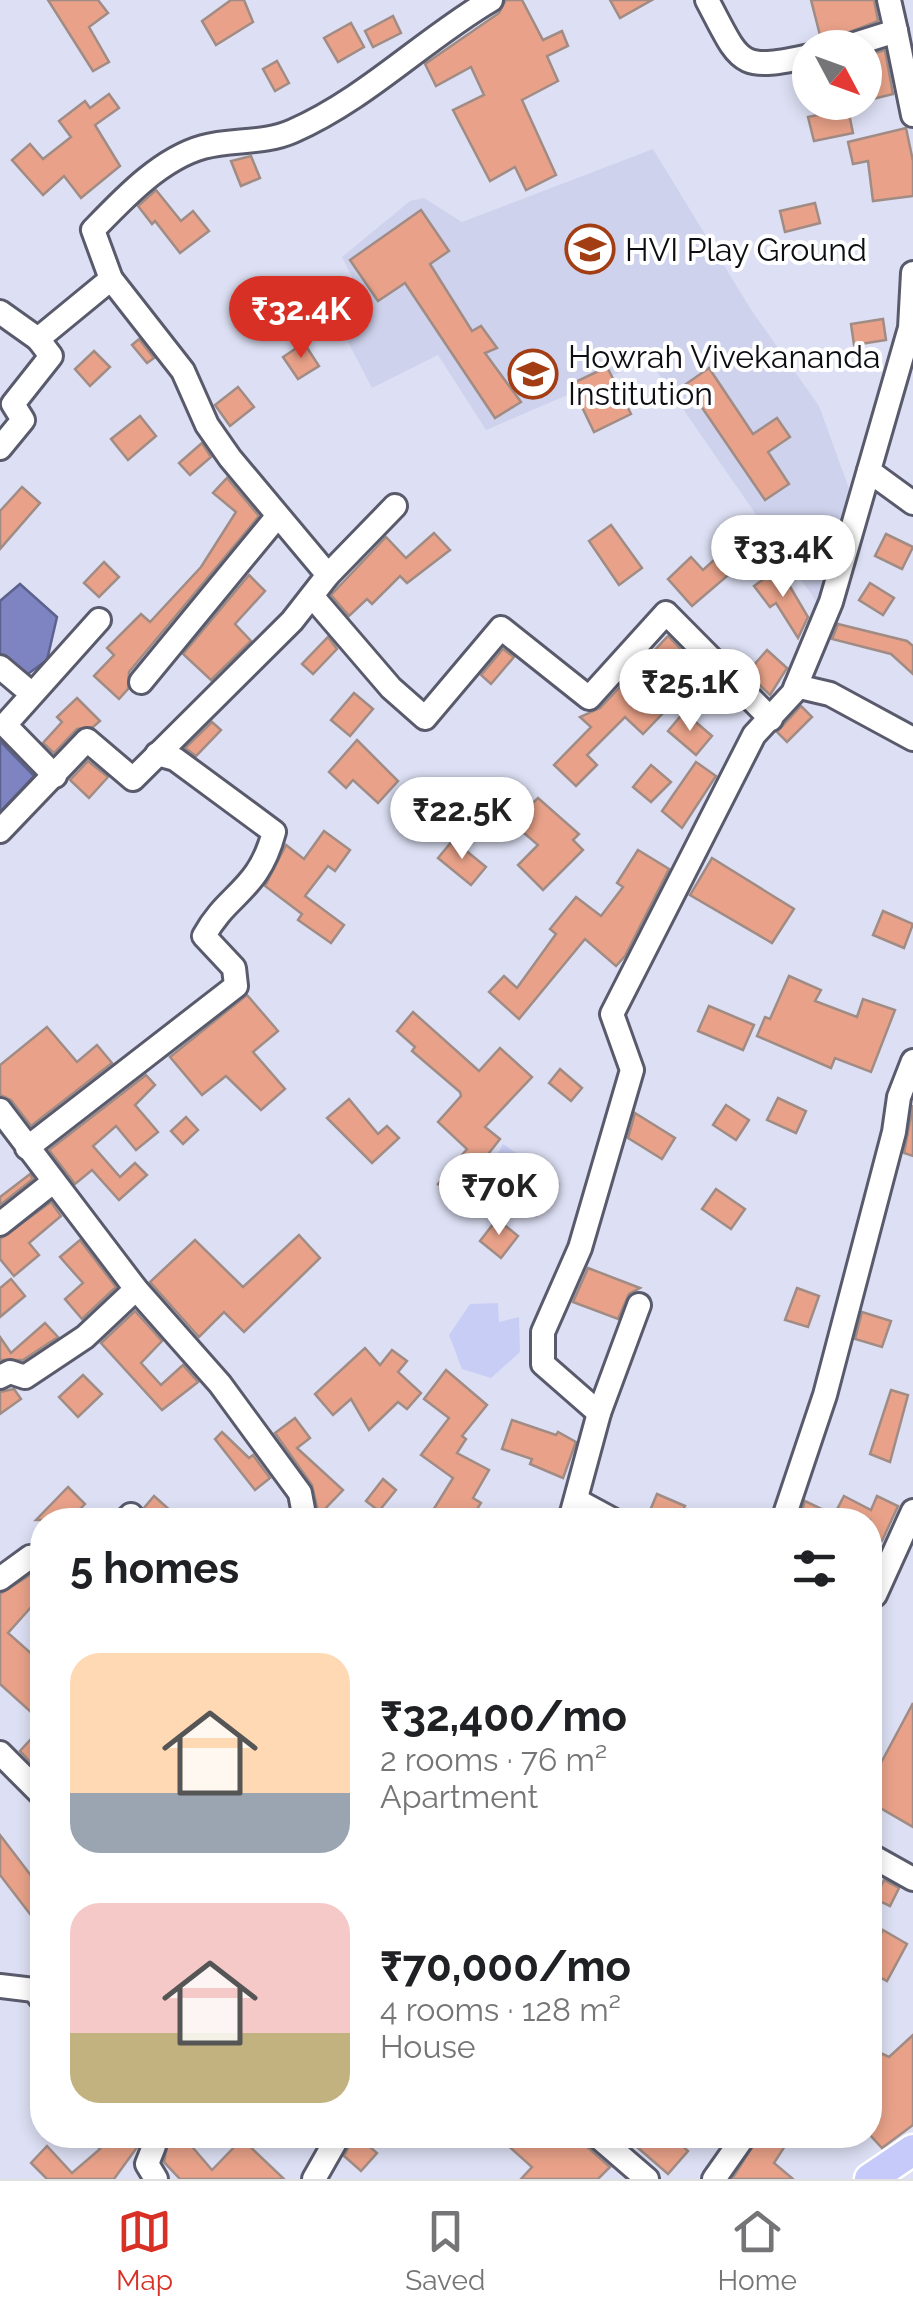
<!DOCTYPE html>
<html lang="en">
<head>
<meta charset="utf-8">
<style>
  :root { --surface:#fff; --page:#f6f6f6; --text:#202124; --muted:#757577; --line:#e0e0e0; --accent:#d93025 }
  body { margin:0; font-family:Raleway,sans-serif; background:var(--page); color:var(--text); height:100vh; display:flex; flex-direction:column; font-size:38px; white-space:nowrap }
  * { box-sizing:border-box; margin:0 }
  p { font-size:32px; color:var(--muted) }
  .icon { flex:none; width:55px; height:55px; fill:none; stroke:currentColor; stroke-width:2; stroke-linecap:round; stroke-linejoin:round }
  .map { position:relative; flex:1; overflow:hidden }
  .sheet { position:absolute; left:30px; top:1508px; width:852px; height:640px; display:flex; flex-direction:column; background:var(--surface); border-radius:40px; box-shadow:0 5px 15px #0003 }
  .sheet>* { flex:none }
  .needle { width:65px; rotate:131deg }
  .fabs { position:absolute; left:792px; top:30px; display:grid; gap:20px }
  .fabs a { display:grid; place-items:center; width:90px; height:90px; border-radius:50%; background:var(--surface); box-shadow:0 5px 15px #0003; font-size:50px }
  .price { position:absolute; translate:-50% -85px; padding:0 22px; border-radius:35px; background:#fff; color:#222; font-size:32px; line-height:65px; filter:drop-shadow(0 2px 5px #0008) }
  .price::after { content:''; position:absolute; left:50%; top:60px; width:30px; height:22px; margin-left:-15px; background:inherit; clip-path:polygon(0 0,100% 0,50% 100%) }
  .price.active { background:var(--accent); color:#fff }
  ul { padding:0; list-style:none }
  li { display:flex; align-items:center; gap:30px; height:250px; padding:0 40px }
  li span { display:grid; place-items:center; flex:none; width:280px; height:200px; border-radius:30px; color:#555 }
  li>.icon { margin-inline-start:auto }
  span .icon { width:120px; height:120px; fill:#fffc; stroke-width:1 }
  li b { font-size:42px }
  h2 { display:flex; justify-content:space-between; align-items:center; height:120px; padding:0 40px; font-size:42px }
  .menu { display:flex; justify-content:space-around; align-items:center; height:140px; border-top:2px solid var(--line); background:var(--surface); font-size:28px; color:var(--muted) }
  .menu a { display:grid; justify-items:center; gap:5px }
  .menu .active { color:var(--accent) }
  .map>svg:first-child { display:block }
  .built { fill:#ced2ec }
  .green { fill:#c8cdf6 }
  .water { fill:#7e84c2; stroke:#5c618e; stroke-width:2.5 }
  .building { fill:#e9a289; stroke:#a08c85; stroke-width:2.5 }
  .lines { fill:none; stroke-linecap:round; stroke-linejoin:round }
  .minor-casing { stroke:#595b6c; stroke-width:28 }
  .major-casing { stroke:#fff; stroke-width:35 }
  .minor { stroke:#fff; stroke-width:22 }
  .major { stroke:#c6cafb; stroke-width:30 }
  .labels { text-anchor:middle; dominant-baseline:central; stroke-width:8; stroke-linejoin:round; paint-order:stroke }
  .poi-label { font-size:32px; fill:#0d0e14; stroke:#fff; text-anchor:start }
</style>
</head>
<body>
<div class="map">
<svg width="913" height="2179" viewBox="0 0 913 2179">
  <rect width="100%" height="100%" fill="#dde0f4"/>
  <polygon class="built" points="653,149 750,308 819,406 851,494 818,604 649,360 486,430 438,355 372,388 338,323 363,299 342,257 410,201 424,198 462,222"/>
  <g class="green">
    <polygon points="503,1144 561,1184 537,1218 480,1186"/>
    <polygon points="498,1303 499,1322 519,1317 520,1352 491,1378 462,1369 449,1335 470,1304"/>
  </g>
  <g class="water">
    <polygon points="20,584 57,617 47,660 21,679 0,664 0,601"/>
    <polygon points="0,741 34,776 0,812"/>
  </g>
  <g class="building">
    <polygon points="48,0 98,0 108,13 89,27 109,62 93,71"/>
    <polygon points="231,0 244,0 253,22 216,45 202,21"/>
    <polygon points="506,0 522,0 543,40 562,31 568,46 547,56 558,81 522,100 556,175 526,190 515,167 490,181 453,110 484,95 471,67 436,86 425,64 499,13"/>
    <polygon points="610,0 652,0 620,18"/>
    <polygon points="811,0 874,0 878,21 822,43"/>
    <polygon points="393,16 401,33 373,47 365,31"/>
    <polygon points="351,23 364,47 338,62 324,38"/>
    <polygon points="885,50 893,94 865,101 865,56"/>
    <polygon points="277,61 289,83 275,91 263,69"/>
    <polygon points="109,94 119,108 95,125 120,166 81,198 64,176 43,195 12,160 30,144 43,159 71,137 59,121 85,101 90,108"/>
    <polygon points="848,109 853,133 814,141 808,117"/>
    <polygon points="906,128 913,161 913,196 873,201 868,161 853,164 848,142"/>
    <polygon points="251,156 260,178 241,186 231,161"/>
    <polygon points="156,190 181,221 193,211 209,231 180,253 155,221 152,224 138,206"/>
    <polygon points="815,203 820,223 785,232 780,211"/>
    <polygon points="421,210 449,251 430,264 472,331 481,326 497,348 485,353 521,402 495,418 405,283 378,301 350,260"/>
    <polygon points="883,319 886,340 854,345 851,324"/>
    <polygon points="139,339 154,358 147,363 132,345"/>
    <polygon points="304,343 319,366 298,379 283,357"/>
    <polygon points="94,351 110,367 90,386 75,369"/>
    <polygon points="607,367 631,414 594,432 571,384"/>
    <polygon points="709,368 753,434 777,418 790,437 768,452 789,484 765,500 686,384"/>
    <polygon points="238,387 254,407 230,426 215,405"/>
    <polygon points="140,416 156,436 128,460 111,439"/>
    <polygon points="202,443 211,457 190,475 179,463"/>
    <polygon points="227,478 259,516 129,672 128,689 119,699 94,676 114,655 107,648 141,614 150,622 201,567 236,512 213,493"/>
    <polygon points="22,487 40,503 0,549 0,511"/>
    <polygon points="754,524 769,540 692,606 668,579 691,557 703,570"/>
    <polygon points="611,525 642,568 619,585 589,541"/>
    <polygon points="434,533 450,550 407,583 400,576 372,604 367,599 349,616 331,595 386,537 406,558"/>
    <polygon points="886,534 913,547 902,569 875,556"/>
    <polygon points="104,562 119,577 99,597 84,583"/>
    <polygon points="779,568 808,617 798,638 776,603 770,607 754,586"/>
    <polygon points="249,575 265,591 235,624 251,641 211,680 183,654"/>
    <polygon points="870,583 894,598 883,615 859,600"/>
    <polygon points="838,624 907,641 913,646 913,674 891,654 832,639"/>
    <polygon points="668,636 693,662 656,699 666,710 643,734 625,717 587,755 597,765 576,786 554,765 591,727 580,717 600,708"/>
    <polygon points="328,637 337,649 313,674 302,664"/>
    <polygon points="503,649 514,657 491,684 481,675"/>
    <polygon points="767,650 787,668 770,695 747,673"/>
    <polygon points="354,693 373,709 350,736 331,720"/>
    <polygon points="77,698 100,721 93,727 77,729 54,753 43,743 62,722 57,717"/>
    <polygon points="801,706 812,717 787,742 777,732"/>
    <polygon points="684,712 712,736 696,755 668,731"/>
    <polygon points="212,722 221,730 196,756 185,748"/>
    <polygon points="357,740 398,781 378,803 353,780 346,788 329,772"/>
    <polygon points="88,761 108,777 89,798 70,780"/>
    <polygon points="696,762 716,776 682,828 662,811"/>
    <polygon points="651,765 671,782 651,802 633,787"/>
    <polygon points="505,779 533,803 538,798 579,834 573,840 583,850 543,890 518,865 538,845 486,800"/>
    <polygon points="439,797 466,816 450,839 423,820"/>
    <polygon points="324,831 350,850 335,871 328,866 305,896 344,925 331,943 298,920 302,914 265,886 286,845 304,859"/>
    <polygon points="453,840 486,867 471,885 438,858"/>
    <polygon points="638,850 669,869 625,956 616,966 585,939 519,1019 489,992 504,976 517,988 556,934 550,929 576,897 601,916 623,887 617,883"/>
    <polygon points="712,858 794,909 772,943 690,895"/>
    <polygon points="883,911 913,924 904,948 873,935"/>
    <polygon points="789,976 821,990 815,1001 857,1017 863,999 895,1010 871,1072 835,1058 831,1068 757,1036 765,1017 770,1019"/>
    <polygon points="247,995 278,1031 253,1052 285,1089 261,1110 226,1076 202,1095 170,1057"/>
    <polygon points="709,1006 754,1025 743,1050 698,1031"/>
    <polygon points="413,1012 479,1071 500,1048 532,1077 485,1127 500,1139 467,1181 472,1186 459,1202 438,1184 467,1149 438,1122 461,1096 460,1092 412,1051 415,1047 397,1031"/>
    <polygon points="47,1027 77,1062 97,1045 112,1063 31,1126 11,1100 0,1095 0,1065"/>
    <polygon points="560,1069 582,1088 571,1101 549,1083"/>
    <polygon points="146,1075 155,1085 135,1105 158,1132 136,1150 116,1126 93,1146 120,1177 135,1163 147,1175 119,1200 92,1170 75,1184 49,1150"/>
    <polygon points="778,1098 806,1111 796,1133 767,1120"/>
    <polygon points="349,1099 378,1134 387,1126 399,1138 372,1163 327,1118"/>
    <polygon points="726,1105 749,1120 736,1140 713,1125"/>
    <polygon points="913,1105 913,1156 904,1153"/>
    <polygon points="635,1113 675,1138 662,1159 628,1138"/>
    <polygon points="186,1117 198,1130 183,1144 171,1131"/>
    <polygon points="30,1174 33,1179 0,1205 0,1197"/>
    <polygon points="716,1189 745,1209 731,1229 702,1209"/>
    <polygon points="51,1202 61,1216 29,1243 39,1255 14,1276 0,1259 0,1239"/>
    <polygon points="497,1219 518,1236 501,1258 480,1241"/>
    <polygon points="299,1235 320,1258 244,1332 224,1312 199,1337 150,1282 195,1240 243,1287"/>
    <polygon points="80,1240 116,1287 82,1319 65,1299 83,1283 60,1257"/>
    <polygon points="588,1268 640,1288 629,1294 618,1319 573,1302"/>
    <polygon points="11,1279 25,1296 0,1317 0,1288"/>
    <polygon points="797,1288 819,1296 808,1327 785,1320"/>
    <polygon points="135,1311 162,1341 141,1363 161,1385 183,1365 198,1382 162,1410 101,1343"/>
    <polygon points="862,1312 891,1321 882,1347 855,1339"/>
    <polygon points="45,1323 58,1337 23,1360 0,1360 0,1337 11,1353"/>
    <polygon points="365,1348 380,1365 392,1350 407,1361 398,1372 421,1393 407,1409 398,1402 369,1430 351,1399 333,1415 315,1394"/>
    <polygon points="446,1370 487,1405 462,1436 466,1439 457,1453 489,1470 473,1498 481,1503 470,1520 427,1520 453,1478 421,1455 449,1418 424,1399"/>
    <polygon points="83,1375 102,1394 78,1417 59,1397"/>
    <polygon points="14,1389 21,1399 0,1414 0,1392"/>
    <polygon points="891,1390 908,1395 890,1462 870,1454"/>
    <polygon points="295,1418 310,1438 297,1448 343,1490 319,1515 312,1485 275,1433"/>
    <polygon points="512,1420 556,1435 558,1432 576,1442 563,1478 530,1464 532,1459 502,1449"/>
    <polygon points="222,1432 249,1458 253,1455 270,1478 255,1490 215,1439"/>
    <polygon points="383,1479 396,1490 379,1511 366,1501"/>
    <polygon points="68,1487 85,1504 69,1520 36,1520"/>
    <polygon points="657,1494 685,1506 678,1520 646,1520"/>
    <polygon points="154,1496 181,1520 145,1520 144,1508"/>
    <polygon points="844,1496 871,1510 877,1496 898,1506 882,1541 870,1536 870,1520 799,1520 805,1501 834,1515"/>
    <polygon points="30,1575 42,1582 42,1614 33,1605 8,1633 42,1663 42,1722 0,1684 0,1594"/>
    <polygon points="913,1703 913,1827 870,1802 870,1769 878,1758 882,1761"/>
    <polygon points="42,1727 42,1757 34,1766 20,1751"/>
    <polygon points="0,1835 42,1890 42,1904 30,1914 0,1875"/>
    <polygon points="884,1880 899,1888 890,1906 875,1899"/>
    <polygon points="883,1930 907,1944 887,1981 870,1972 880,1951 874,1948"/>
    <polygon points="913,2035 913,2125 882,2148 870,2135 870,2048 889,2057"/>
    <polygon points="86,2135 135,2135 138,2146 114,2179 47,2179 31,2163 47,2146 72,2173 100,2149"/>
    <polygon points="177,2135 182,2135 212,2170 242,2139 284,2179 180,2179 164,2162 168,2142"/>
    <polygon points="496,2135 539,2135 550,2145 558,2135 581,2135 586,2146 610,2167 598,2179 521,2179 532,2167"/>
    <polygon points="647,2135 670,2135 688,2151 668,2174 637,2147"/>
    <polygon points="760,2135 792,2135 774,2163 793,2179 732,2179"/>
    <polygon points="353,2139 359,2145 363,2141 377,2153 361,2171 344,2156"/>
  </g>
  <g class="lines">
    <g class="minor-casing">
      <g id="minor">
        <path d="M 707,0 C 741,64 737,72 810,56"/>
        <polyline points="896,31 913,115"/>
        <polyline points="842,48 896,31 889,0"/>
        <path d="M 111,279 L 93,230 C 123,199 160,159 203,147 C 232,139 264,144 293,131 C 366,99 423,40 491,0"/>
        <polyline points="0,312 38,339 111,279 183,371 207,425 230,458 328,575 292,621 133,779 87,740 0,831"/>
        <polyline points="0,448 23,420 13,404 51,356 38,339"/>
        <polyline points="869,471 913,503"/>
        <polyline points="328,575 395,506"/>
        <polyline points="312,596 391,688 425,718 501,628 589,698 666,613 771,719"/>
        <polyline points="0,667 32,694"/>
        <polyline points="141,682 276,518"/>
        <polyline points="796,686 830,694 913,739"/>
        <polyline points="55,776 5,725 99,620"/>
        <polyline points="0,1110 136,1289 220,1384 300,1493 305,1520"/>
        <path d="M 27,1148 L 236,986 L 234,968 L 204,936 C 228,892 258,892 274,832 L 175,759 L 157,754"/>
        <polyline points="0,1224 53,1182"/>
        <polyline points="0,1377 10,1372 25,1377 85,1337 136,1289"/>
        <polyline points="599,1413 543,1364 543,1332 580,1248 632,1070 612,1014 754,735 793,693 831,602 910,328 913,273"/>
        <polyline points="576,1500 613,1520"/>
        <polyline points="126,1520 131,1515"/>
        <polyline points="570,1520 599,1413 639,1305"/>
        <polyline points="783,1520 825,1395 894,1132 899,1097 913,1061"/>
        <polyline points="0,1579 30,1557 42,1565"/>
        <polyline points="870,1593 875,1595 913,1511"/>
        <polyline points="0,1753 42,1795"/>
        <polyline points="870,1855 913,1879"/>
        <polyline points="0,1986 34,1990 42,2000"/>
        <polyline points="150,2135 154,2146 147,2164 156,2179"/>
        <polyline points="596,2135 647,2179"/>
        <polyline points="314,2179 339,2135"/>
        <polyline points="714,2179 745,2135"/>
      </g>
    </g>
    <g class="major-casing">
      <polyline id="major" points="870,2179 913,2150"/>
    </g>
    <use href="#minor" class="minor"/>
    <use href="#major" class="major"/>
  </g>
  <defs>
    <g id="school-ring" transform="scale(2.5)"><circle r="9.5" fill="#fff" stroke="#a33d13" stroke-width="1.5"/><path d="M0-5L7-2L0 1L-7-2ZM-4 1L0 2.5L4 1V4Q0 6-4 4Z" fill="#a33d13"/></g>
  </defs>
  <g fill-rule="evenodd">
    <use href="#school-ring" x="590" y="249"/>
    <use href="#school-ring" x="533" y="374"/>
  </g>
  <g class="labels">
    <g class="poi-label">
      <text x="625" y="249">HVI Play Ground</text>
      <text x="568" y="356">Howrah Vivekananda<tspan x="568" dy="37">Institution</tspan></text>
    </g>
  </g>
</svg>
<div class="fabs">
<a><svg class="needle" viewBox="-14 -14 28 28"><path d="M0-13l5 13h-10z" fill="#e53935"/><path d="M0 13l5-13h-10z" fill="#757577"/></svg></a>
</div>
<b class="price active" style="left:301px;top:361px">₹32.4K</b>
<b class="price" style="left:783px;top:600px">₹33.4K</b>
<b class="price" style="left:690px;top:734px">₹25.1K</b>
<b class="price" style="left:462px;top:862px">₹22.5K</b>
<b class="price" style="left:499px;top:1238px">₹70K</b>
<section class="sheet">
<h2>5 homes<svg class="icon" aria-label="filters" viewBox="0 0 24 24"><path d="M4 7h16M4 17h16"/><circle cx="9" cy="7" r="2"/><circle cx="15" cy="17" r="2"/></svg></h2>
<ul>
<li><span style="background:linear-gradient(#ffd9b3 70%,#9aa5b1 0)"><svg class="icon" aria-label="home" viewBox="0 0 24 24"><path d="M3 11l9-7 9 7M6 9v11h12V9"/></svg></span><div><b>₹32,400/mo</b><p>2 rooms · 76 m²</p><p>Apartment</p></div></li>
<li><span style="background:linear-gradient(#f6c9c9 65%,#c2b280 0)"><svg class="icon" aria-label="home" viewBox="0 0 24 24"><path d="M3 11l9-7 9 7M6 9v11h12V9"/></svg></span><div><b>₹70,000/mo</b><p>4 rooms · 128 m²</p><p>House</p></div></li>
</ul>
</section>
</div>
<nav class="menu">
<a class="active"><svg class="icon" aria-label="map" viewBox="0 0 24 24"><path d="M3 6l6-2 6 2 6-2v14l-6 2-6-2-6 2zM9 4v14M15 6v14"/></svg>Map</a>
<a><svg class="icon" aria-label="saved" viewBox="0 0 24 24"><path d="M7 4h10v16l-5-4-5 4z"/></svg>Saved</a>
<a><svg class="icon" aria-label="home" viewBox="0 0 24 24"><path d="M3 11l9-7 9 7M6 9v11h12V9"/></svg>Home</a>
</nav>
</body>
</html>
